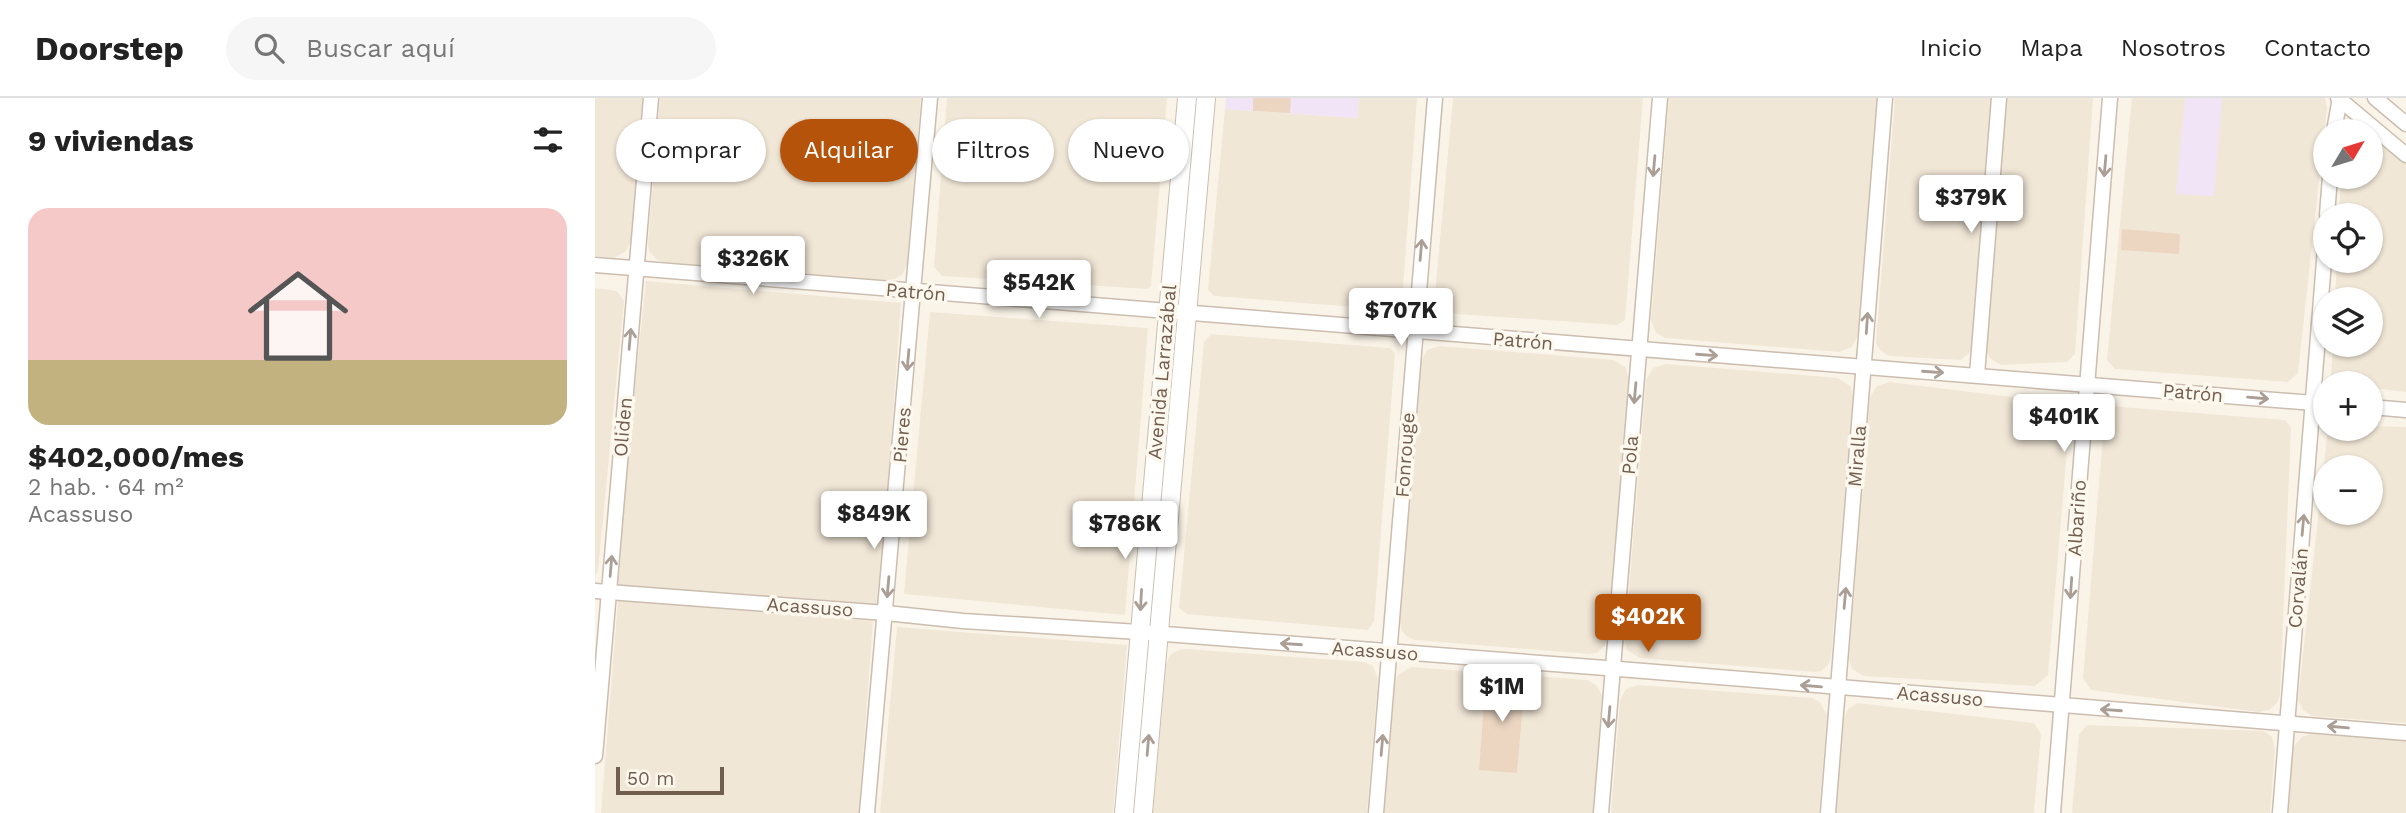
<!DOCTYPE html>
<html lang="es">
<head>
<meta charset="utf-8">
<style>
  :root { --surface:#fff; --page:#f6f6f6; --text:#222; --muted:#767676; --line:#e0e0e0; --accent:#b45309 }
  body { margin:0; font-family:"Work Sans",sans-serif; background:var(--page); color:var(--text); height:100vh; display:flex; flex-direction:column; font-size:26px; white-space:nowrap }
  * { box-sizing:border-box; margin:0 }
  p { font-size:23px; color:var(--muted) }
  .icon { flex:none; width:38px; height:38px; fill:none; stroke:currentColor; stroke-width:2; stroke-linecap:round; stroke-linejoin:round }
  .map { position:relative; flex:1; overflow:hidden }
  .drawer { display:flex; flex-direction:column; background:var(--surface); width:595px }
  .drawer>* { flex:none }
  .top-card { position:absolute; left:21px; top:21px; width:665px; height:63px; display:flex; gap:14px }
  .needle { width:46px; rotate:52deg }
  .tools { position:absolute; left:1718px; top:21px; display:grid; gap:14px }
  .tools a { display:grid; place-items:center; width:70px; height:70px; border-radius:50%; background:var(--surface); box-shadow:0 2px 5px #0004; font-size:35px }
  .scale { position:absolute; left:21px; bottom:18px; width:108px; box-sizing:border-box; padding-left:7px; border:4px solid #715e4f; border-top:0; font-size:19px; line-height:24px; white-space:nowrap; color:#715e4f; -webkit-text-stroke:5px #fdf8ee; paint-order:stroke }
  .price { position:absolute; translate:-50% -60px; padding:0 16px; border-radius:7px; background:#fff; color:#222; font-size:23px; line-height:46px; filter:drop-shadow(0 2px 4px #0008) }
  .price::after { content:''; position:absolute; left:50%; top:42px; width:21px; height:16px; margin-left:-10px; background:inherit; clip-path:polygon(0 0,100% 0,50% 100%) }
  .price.selected { background:var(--accent); color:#fff }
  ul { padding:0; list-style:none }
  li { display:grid; align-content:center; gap:14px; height:371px; padding:0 28px }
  li span { display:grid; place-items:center; height:217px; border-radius:21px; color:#555 }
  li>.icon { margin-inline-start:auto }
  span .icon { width:126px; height:126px; fill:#fffc; stroke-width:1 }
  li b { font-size:30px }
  h2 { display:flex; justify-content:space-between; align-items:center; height:84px; padding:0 28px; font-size:30px }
  .tag { padding:0 24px; border-radius:32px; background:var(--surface); box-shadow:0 2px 5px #0004; font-size:24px; line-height:63px }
  .tag.selected { background:var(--accent); color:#fff }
  header { display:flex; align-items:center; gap:42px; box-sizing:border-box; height:98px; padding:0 35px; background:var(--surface); border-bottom:2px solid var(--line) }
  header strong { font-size:33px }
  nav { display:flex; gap:38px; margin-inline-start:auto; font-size:24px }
  .search { width:490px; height:63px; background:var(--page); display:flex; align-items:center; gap:18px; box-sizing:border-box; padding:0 24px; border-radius:38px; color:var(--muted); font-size:26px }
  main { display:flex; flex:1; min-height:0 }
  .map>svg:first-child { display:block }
  .residential { fill:#f1e7d7; fill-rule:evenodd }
  .education { fill:#f1e4f6 }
  .building { fill:#ecd6c2 }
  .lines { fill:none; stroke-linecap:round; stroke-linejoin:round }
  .minor-casing { stroke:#cbbdaf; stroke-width:17 }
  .tertiary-casing { stroke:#cbbdaf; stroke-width:20 }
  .minor { stroke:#fff; stroke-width:14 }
  .tertiary { stroke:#fff; stroke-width:18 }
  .oneway { stroke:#aa9e95 }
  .labels { text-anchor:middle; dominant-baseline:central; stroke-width:7; stroke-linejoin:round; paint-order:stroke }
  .street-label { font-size:19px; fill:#715e4f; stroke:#fdf8ee }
</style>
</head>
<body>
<header>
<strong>Doorstep</strong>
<div class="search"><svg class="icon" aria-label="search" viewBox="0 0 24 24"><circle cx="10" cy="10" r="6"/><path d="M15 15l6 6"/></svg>Buscar aquí</div>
<nav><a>Inicio</a><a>Mapa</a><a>Nosotros</a><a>Contacto</a></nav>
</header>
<main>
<section class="drawer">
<h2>9 viviendas<svg class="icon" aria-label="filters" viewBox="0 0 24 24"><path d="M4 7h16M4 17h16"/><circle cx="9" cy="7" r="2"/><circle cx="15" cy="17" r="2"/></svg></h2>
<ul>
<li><span style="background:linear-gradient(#f6c9c9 70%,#c2b280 0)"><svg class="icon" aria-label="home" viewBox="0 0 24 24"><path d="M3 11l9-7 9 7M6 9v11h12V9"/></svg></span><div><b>$402,000/mes</b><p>2 hab. · 64 m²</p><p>Acassuso</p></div></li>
</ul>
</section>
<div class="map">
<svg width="1811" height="715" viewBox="0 0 1811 715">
  <rect width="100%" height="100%" fill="#faf4e8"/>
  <g class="residential">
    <polygon points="0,0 48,0 36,143 31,153 19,160 0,158"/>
    <polygon points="65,0 326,0 312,166 308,176 300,181 292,182 69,164 61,161 54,153 53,145"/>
    <polygon points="352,0 572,0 556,188 553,191 347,178 339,169"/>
    <polygon points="764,0 822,0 807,204 798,212 619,198 613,192 630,11 762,20"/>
    <polygon points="858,0 1048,0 1030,222 1022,227 847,215 839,207"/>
    <polygon points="1074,0 1283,0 1263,237 1257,249 1244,254 1070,240 1061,235 1056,222"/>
    <polygon points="1300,0 1398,0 1378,247 1375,254 1366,262 1294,258 1285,252 1281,245"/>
    <polygon points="1411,0 1498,0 1480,256 1472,264 1406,267 1396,261 1392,255"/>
    <polygon points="1537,0 1730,0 1732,10 1703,275 1693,284 1520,271 1512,262"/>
    <polygon points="1776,35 1811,64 1811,294 1776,290 1776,285 1742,285 1736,278 1738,247 1776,247 1776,201 1740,201 1742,163 1776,163 1776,117 1744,117 1746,79 1776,79"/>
    <polygon points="51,183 306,205 284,508 19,488"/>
    <polygon points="0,190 22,193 29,203 3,473 0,478"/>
    <polygon points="335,214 553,230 530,517 309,496"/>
    <polygon points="616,236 795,250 800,256 779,523 773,532 592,516 584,510 609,244"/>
    <polygon points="844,248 1019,262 1031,270 1034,281 1012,541 1010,547 1002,555 994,556 820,542 812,539 807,533 805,524 826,264 832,252"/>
    <polygon points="1071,266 1243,280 1256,289 1258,299 1236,560 1233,567 1226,573 1219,574 1045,560 1032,552 1030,542 1051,282 1058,270"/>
    <polygon points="1294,284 1466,305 1475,316 1453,577 1440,588 1269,578 1257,571 1254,561 1275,299 1282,288"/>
    <polygon points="1514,308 1690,322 1696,330 1685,597 1682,605 1674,612 1664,614 1496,592 1488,580 1510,313"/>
    <path d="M 1776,328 L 1811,329 L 1811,625 L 1717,618 L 1708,612 L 1703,602 L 1732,338 L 1740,331 L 1776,331 ZM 1731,369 L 1776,369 L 1776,415 L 1731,415 Z"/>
    <polygon points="23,501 278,523 264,715 6,715"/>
    <polygon points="302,529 532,547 518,715 285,715"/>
    <polygon points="591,551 769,564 778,568 783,581 772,715 558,715 571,567 575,557 583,552"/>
    <polygon points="816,569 992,582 1001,587 1007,597 1007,602 998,715 789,715 800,585 803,577"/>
    <polygon points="1043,587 1217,600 1225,604 1232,617 1224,715 1016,715 1025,602 1031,591"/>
    <polygon points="1262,605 1439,625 1446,636 1439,715 1241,715 1249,621 1253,611"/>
    <polygon points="1492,627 1669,633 1677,639 1680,651 1675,715 1477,715 1484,637"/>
    <polygon points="1719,635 1811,643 1811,715 1693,715 1698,649 1708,638"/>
  </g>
  <g class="education">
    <polygon points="631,0 764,0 762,20 630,11"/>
    <polygon points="1590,0 1627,0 1619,98 1581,96"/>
  </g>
  <g class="building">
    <polygon points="658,0 696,0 695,15 658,13"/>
    <polygon points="1527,131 1585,136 1584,156 1526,152"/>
    <polygon points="891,578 930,581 922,675 884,672"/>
  </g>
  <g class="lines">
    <g class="minor-casing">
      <g id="minor">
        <polyline points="1743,0 1811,57"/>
        <polyline points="1780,0 1811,26"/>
        <polyline points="1739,33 1745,0"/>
        <polyline points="1732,117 1735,79"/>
        <polyline points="0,167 1731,306"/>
        <polyline points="1382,277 1404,0"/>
        <polyline points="1776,309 1811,312"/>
        <polyline points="0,493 291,515 368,523 544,534 1024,571 1811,635"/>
        <polyline points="0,658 56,0"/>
        <polyline points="272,715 335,0"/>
        <polyline points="781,715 840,0"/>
        <polyline points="1006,715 1065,0"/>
        <polyline points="1233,715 1290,0"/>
        <polyline points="1458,715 1515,0"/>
        <polyline points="1685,715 1731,138"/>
      </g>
    </g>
    <g class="tertiary-casing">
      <g id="tertiary">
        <polyline points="529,715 592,0"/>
        <polyline points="548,715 611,0"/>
      </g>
    </g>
    <use href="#minor" class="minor"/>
    <use href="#tertiary" class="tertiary"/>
  </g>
  <defs><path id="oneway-shaft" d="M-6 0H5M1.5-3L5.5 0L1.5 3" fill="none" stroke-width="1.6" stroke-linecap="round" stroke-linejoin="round" transform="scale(1.75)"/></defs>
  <g class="oneway">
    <use href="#oneway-shaft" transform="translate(1059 68) rotate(95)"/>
    <use href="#oneway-shaft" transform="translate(1510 68) rotate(95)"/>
    <use href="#oneway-shaft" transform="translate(826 152) rotate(-85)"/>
    <use href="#oneway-shaft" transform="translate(1272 225) rotate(-86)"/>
    <use href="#oneway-shaft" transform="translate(35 241) rotate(-85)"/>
    <use href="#oneway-shaft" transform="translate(1112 257) rotate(4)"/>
    <use href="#oneway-shaft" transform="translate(313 262) rotate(95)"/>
    <use href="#oneway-shaft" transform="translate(1338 274) rotate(4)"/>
    <use href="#oneway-shaft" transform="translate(1040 295) rotate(95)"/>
    <use href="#oneway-shaft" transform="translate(1663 300) rotate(5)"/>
    <use href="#oneway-shaft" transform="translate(1708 427) rotate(-85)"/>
    <use href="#oneway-shaft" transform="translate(16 468) rotate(-85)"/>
    <use href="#oneway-shaft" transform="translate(293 489) rotate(95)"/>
    <use href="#oneway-shaft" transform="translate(1476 490) rotate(94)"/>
    <use href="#oneway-shaft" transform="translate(1250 500) rotate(-85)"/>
    <use href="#oneway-shaft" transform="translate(546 502) rotate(93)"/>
    <use href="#oneway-shaft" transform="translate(696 546) rotate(-176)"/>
    <use href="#oneway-shaft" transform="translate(1216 588) rotate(-175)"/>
    <use href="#oneway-shaft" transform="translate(1516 612) rotate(-176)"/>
    <use href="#oneway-shaft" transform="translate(1014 619) rotate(95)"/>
    <use href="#oneway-shaft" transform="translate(1743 629) rotate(-175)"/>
    <use href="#oneway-shaft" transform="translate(553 647) rotate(-85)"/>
    <use href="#oneway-shaft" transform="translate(787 647) rotate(-85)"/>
  </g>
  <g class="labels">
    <g class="street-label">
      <text transform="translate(321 194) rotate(5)">Patrón</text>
      <text transform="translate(928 243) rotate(5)">Patrón</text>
      <text transform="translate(567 274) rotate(-85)">Avenida Larrazábal</text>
      <text transform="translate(1598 295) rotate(5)">Patrón</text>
      <text transform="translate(28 329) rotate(-85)">Oliden</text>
      <text transform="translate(307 337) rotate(-85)">Pieres</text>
      <text transform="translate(810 357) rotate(-86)">Fonrouge</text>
      <text transform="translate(1035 357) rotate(-85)">Pola</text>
      <text transform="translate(1262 358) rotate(-85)">Miralla</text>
      <text transform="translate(1482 420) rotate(-86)">Albariño</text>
      <text transform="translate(1703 490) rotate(-85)">Corvalán</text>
      <text transform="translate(215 509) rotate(4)">Acassuso</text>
      <text transform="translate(780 553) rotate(4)">Acassuso</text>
      <text transform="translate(1345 598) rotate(5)">Acassuso</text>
    </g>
  </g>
</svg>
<div class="tools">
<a><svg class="needle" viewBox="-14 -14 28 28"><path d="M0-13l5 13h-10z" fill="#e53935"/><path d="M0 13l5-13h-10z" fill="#767676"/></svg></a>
<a><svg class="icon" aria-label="locate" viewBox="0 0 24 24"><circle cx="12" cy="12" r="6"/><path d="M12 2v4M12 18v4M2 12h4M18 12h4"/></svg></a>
<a><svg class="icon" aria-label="layers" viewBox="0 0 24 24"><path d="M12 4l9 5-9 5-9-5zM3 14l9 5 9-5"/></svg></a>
<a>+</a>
<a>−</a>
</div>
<div class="scale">50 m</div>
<b class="price" style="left:1376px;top:137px">$379K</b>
<b class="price" style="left:158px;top:198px">$326K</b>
<b class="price" style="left:444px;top:222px">$542K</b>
<b class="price" style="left:806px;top:250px">$707K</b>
<b class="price" style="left:1469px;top:356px">$401K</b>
<b class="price" style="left:279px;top:453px">$849K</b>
<b class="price" style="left:530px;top:463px">$786K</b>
<b class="price selected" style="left:1053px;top:556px">$402K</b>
<b class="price" style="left:907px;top:626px">$1M</b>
<div class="top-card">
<a class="tag">Comprar</a>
<a class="tag selected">Alquilar</a>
<a class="tag">Filtros</a>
<a class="tag">Nuevo</a>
</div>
</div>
</main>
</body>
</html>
